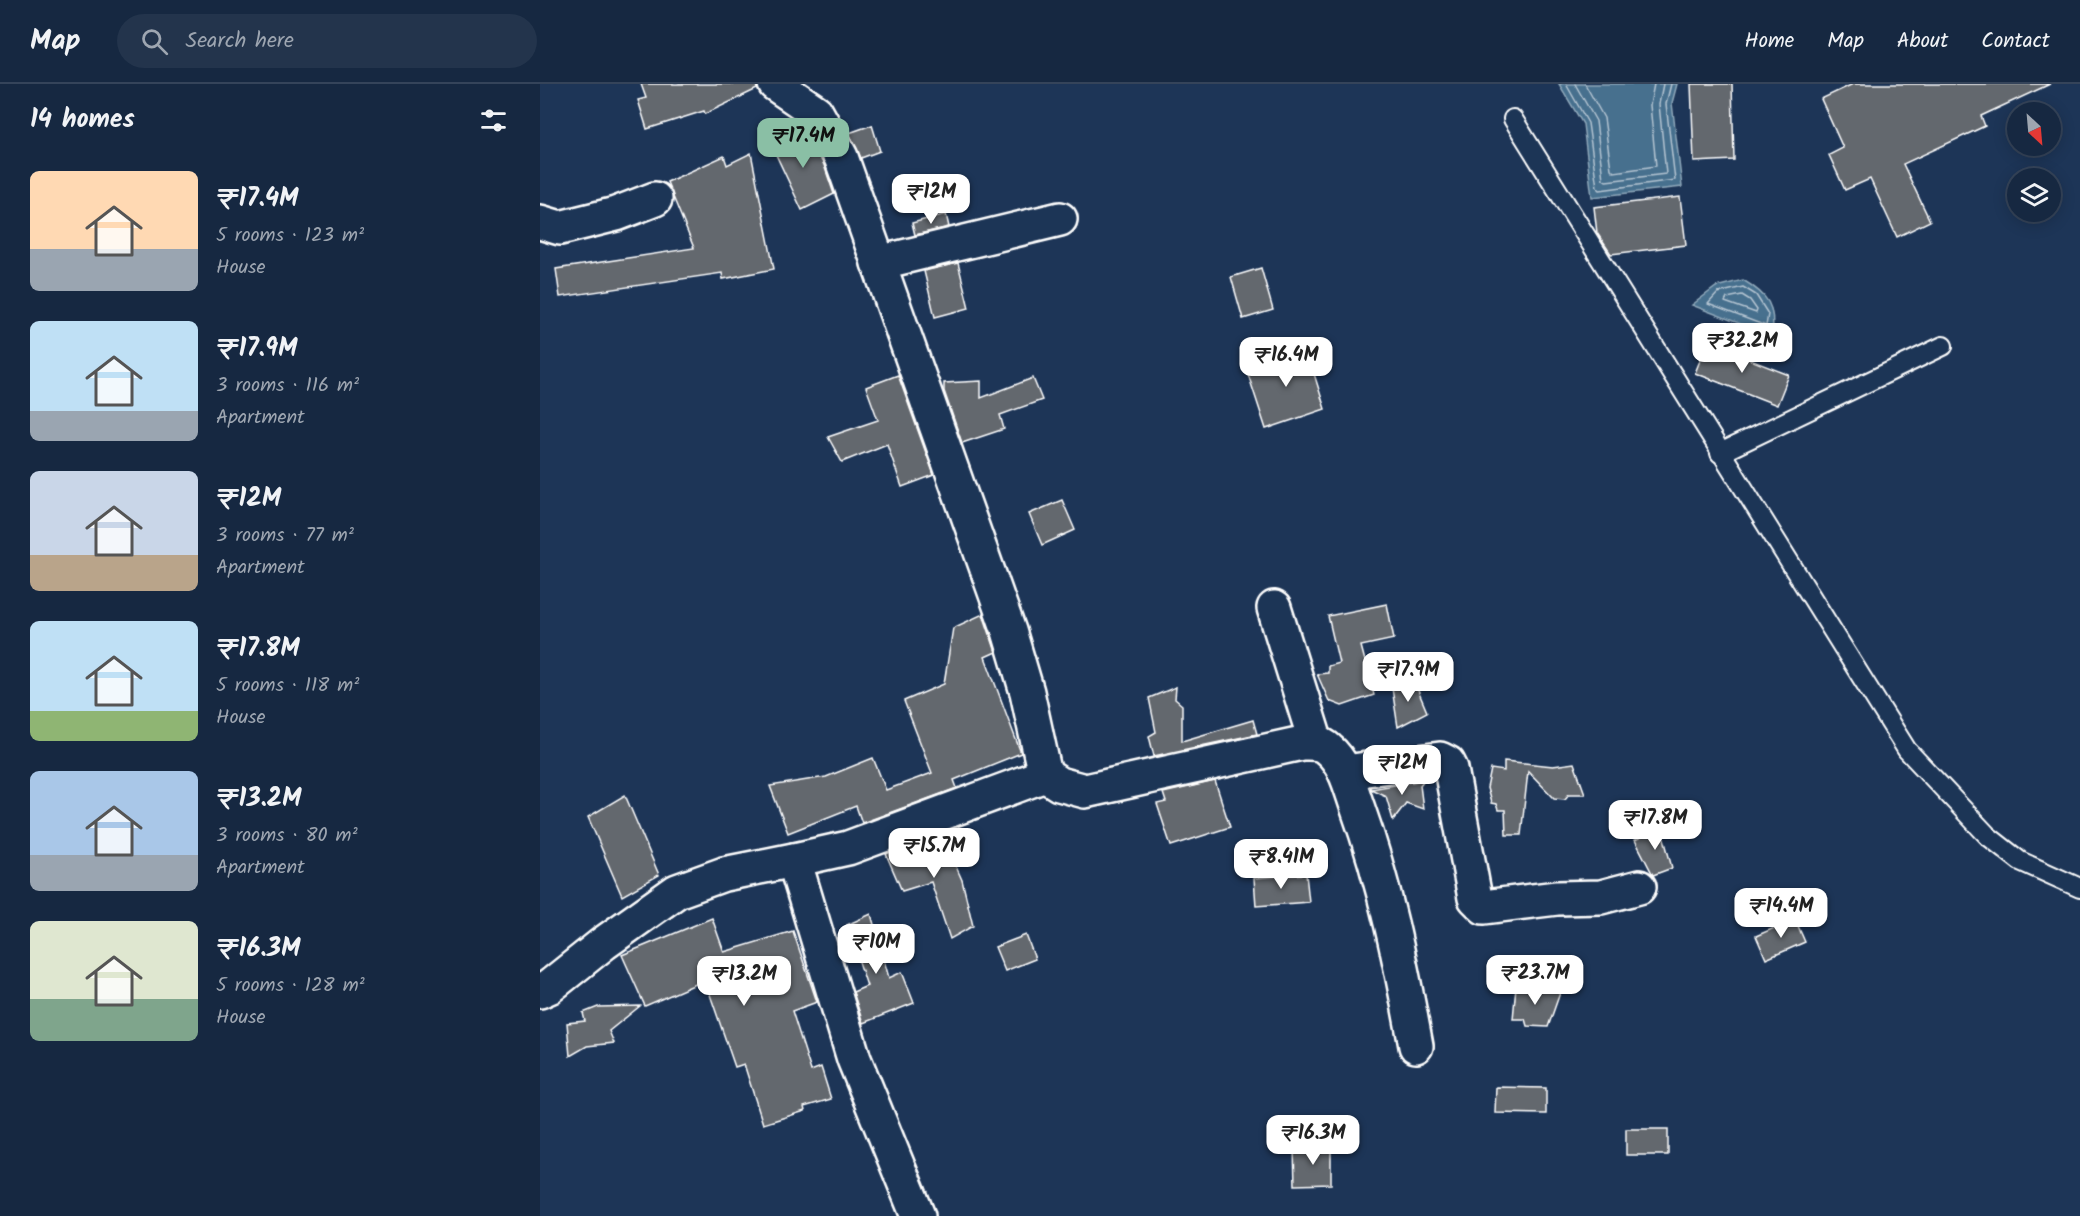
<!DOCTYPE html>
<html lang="en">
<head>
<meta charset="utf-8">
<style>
  :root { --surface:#162841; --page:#23344c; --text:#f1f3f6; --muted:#9ea6b1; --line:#35445a; --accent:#8abfa5 }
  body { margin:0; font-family:Kalam,sans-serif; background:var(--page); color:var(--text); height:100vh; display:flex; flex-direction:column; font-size:22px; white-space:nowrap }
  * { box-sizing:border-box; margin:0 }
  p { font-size:20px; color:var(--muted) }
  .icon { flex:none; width:33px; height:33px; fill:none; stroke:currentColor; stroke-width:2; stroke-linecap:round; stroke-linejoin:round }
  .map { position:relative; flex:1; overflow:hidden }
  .details { display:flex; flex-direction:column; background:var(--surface); width:540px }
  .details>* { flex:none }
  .needle { width:39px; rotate:154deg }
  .buttons { position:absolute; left:1467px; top:18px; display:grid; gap:12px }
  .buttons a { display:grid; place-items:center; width:54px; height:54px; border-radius:50%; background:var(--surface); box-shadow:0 3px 15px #0003,0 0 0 2px var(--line); font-size:30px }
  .price { position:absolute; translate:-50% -51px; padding:0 14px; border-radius:12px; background:#fff; color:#222; font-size:20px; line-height:39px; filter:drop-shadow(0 2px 3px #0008) }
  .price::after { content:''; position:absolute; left:50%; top:36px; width:18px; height:14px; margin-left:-9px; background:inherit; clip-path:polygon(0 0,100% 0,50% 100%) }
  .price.active { background:var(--accent); color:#111 }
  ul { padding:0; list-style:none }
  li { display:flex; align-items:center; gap:18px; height:150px; padding:0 30px }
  li span { display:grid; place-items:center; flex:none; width:168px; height:120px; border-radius:9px; color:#555 }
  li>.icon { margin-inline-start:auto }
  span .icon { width:72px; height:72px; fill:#fffc; stroke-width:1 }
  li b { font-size:26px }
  h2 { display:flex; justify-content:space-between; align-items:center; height:72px; padding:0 30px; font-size:26px }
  header { display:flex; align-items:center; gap:36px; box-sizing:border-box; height:84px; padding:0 30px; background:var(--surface); border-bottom:2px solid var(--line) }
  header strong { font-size:28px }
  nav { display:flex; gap:33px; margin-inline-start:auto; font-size:21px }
  .search { width:420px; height:54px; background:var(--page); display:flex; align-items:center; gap:15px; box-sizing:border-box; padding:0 21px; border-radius:33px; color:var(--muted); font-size:22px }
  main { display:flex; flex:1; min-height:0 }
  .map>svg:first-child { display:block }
  .water { fill:#466f8e; stroke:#90a9bb; stroke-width:1.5 }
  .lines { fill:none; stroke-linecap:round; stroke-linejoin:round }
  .shore { stroke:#b5c5d2; stroke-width:1.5 }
  .building { fill:#63676e; stroke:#fff; stroke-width:1.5 }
  .service-casing { stroke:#fff; stroke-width:22 }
  .minor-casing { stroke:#fff; stroke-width:38 }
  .service { stroke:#1d3557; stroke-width:18 }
  .minor { stroke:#1d3557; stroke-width:33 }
</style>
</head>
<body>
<header>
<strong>Map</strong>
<div class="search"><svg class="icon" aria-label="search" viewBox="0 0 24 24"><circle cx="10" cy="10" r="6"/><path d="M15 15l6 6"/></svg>Search here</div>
<nav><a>Home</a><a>Map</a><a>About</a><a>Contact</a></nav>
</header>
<main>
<section class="details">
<h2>14 homes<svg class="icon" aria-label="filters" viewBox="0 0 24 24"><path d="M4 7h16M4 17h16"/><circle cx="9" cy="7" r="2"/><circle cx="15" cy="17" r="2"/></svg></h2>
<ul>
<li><span style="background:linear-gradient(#ffd9b3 65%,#9aa5b1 0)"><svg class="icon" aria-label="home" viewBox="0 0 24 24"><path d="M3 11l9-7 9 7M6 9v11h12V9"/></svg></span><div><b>₹17.4M</b><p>5 rooms · 123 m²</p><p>House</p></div></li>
<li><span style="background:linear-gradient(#bfe0f5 75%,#9aa5b1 0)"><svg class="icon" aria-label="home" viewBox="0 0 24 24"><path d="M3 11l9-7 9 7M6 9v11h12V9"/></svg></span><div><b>₹17.9M</b><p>3 rooms · 116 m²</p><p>Apartment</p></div></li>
<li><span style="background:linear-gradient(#c9d6e8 70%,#b9a48a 0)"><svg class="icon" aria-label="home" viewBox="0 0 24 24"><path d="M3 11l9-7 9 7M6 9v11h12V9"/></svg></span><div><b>₹12M</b><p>3 rooms · 77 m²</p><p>Apartment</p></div></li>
<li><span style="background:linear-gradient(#bfe0f5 75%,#8fb573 0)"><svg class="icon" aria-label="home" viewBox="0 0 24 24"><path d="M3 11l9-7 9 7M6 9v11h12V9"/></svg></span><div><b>₹17.8M</b><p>5 rooms · 118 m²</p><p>House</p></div></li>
<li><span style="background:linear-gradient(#a9c7e8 70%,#9aa5b1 0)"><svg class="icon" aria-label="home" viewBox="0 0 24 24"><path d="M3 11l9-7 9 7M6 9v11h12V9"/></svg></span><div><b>₹13.2M</b><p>3 rooms · 80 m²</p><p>Apartment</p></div></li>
<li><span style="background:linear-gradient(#dfe7d0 65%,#7fa58c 0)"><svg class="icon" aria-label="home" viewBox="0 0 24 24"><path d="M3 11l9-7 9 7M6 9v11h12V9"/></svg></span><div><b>₹16.3M</b><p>5 rooms · 128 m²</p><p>House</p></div></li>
</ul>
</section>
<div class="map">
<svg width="1540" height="1132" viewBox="0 0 1540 1132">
  <rect width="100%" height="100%" fill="#1d3557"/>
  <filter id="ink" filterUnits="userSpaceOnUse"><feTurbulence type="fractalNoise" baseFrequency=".0167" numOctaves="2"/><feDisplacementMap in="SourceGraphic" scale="12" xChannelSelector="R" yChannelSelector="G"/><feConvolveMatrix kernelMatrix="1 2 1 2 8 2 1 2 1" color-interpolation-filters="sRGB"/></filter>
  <g filter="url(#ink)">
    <g class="water">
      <polygon points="1019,0 1137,0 1132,19 1142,103 1052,113 1043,40"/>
      <path d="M 1203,196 C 1228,211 1236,222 1232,252 L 1152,221 L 1176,203 Z"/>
    </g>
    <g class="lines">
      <g class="shore">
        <polyline points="1026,0 1048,39 1057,103 1060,106 1135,96 1126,20 1131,0"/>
        <polyline points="1035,0 1056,37 1063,95 1066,97 1126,90 1119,20 1123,0"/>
        <polyline points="1045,0 1064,34 1071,85 1074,88 1116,82 1110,21 1114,0"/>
        <polygon points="1203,203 1216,211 1228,230 1226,242 1168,220 1178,209"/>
        <polygon points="1202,211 1210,216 1217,226 1216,229 1185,218 1187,214"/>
      </g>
    </g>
    <g class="building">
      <polygon points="101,0 216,0 217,5 165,30 164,27 107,45 98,16 106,14"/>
      <polygon points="1151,0 1192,0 1194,76 1154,78"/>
      <polygon points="1313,0 1510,0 1441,32 1445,42 1363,80 1390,137 1357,153 1330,95 1305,106 1289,71 1303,64 1281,15"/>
      <polygon points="332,41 340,67 321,74 309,49"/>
      <polygon points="263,44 284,81 294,110 262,126 231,60"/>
      <polygon points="211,69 234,185 183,195 182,189 20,213 16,185 154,164 127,98 184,72 187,81"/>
      <polygon points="1140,113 1146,161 1071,170 1057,149 1054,123"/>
      <polygon points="406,130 409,143 375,151 372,139"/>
      <polygon points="418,179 429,224 395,233 384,187"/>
      <polygon points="721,184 733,226 703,235 691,193"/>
      <polygon points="1167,259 1249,291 1237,321 1155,289"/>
      <polygon points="766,264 785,325 726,345 706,284"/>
      <polygon points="358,291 394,391 362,403 347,360 302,378 288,353 338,336 326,303"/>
      <polygon points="493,294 502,316 460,331 464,345 422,359 404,307 404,299 441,297 441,314"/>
      <polygon points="522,416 535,446 502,461 489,430"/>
      <polygon points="847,520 854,555 821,562 834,611 802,622 789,617 777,590 788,589 788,582 799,579 788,532"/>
      <polygon points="443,530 456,568 445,573 481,669 414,696 417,704 322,739 316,722 248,749 230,702 286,693 333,674 346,706 392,689 364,617 404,600 413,544"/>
      <polygon points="874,597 887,628 858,643 852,604"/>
      <polygon points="636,603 635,615 642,621 642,657 713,636 717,650 614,672 609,652 616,648 609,614"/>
      <polygon points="964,677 1013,682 1034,679 1045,710 1029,710 1025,715 1014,714 988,687 981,751 966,751 965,726 958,726 956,720 951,719 947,704 951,685 964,687"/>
      <polygon points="884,696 880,701 883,725 866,719 853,736 846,712 831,705"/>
      <polygon points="675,697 690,743 631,762 617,720 626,718 623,709"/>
      <polygon points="85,711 119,791 82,812 48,733"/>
      <polygon points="1121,743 1132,784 1113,791 1095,756"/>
      <polygon points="401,749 422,796 433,842 410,855 391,798 362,807 346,770"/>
      <polygon points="766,790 769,818 716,822 714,794"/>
      <polygon points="331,830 349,894 362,888 374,919 323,939 313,908 327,902 307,841"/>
      <polygon points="172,834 184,868 253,847 277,918 252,927 271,987 281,983 291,1015 264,1023 265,1027 223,1040 204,980 195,983 165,896 105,922 82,871"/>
      <polygon points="1255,835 1265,858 1226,875 1216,852"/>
      <polygon points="486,851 495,875 465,887 455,863"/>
      <polygon points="976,903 1021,906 1008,943 987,942 985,935 973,935"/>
      <polygon points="100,922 69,947 74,959 47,962 30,972 27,939 45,937 43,929 58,923"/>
      <polygon points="956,1003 1006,1004 1006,1030 955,1029"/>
      <rect x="1086" y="1045" width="42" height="26"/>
      <polygon points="791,1063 791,1100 755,1101 754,1064"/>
    </g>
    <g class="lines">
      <g class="service-casing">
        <g id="service">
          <polyline points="973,35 1367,666 1448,752 1480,777 1540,804"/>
          <polyline points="1180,369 1403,262"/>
        </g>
      </g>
      <g class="minor-casing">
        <g id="minor">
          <polyline points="235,0 276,28 301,73 469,547 487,608 505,691 308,764 254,776"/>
          <polyline points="0,138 20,144 76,130 115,115"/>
          <polyline points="338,179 520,135"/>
          <polyline points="734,524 776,659"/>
          <polyline points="805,688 900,675 908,679 911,685 935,814 944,823 1017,814 1061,813 1099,803"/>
          <path d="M 505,691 L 519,700 L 545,707 L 762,659 C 772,659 781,658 788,665 C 805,679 810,702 817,722 C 845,800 861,880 876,962"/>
          <polyline points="0,907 9,903 64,859 137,807 184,790 254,776 314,975 378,1132"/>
        </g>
      </g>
      <use href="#service" class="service"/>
      <use href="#minor" class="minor"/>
    </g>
  </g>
</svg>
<div class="buttons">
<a><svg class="needle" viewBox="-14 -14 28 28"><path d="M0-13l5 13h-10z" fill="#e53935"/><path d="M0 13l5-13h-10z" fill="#9ea6b1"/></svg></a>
<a><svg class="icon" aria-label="layers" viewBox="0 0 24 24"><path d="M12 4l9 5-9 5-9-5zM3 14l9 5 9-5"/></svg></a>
</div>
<b class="price active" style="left:263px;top:85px">₹17.4M</b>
<b class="price" style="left:391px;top:141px">₹12M</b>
<b class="price" style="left:1202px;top:290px">₹32.2M</b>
<b class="price" style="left:746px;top:304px">₹16.4M</b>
<b class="price" style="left:868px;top:619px">₹17.9M</b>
<b class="price" style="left:862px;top:712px">₹12M</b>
<b class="price" style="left:1115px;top:767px">₹17.8M</b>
<b class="price" style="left:394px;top:795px">₹15.7M</b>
<b class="price" style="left:741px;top:806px">₹8.41M</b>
<b class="price" style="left:1241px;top:855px">₹14.4M</b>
<b class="price" style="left:336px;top:891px">₹10M</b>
<b class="price" style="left:995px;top:922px">₹23.7M</b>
<b class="price" style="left:204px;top:923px">₹13.2M</b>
<b class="price" style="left:773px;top:1082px">₹16.3M</b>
</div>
</main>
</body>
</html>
